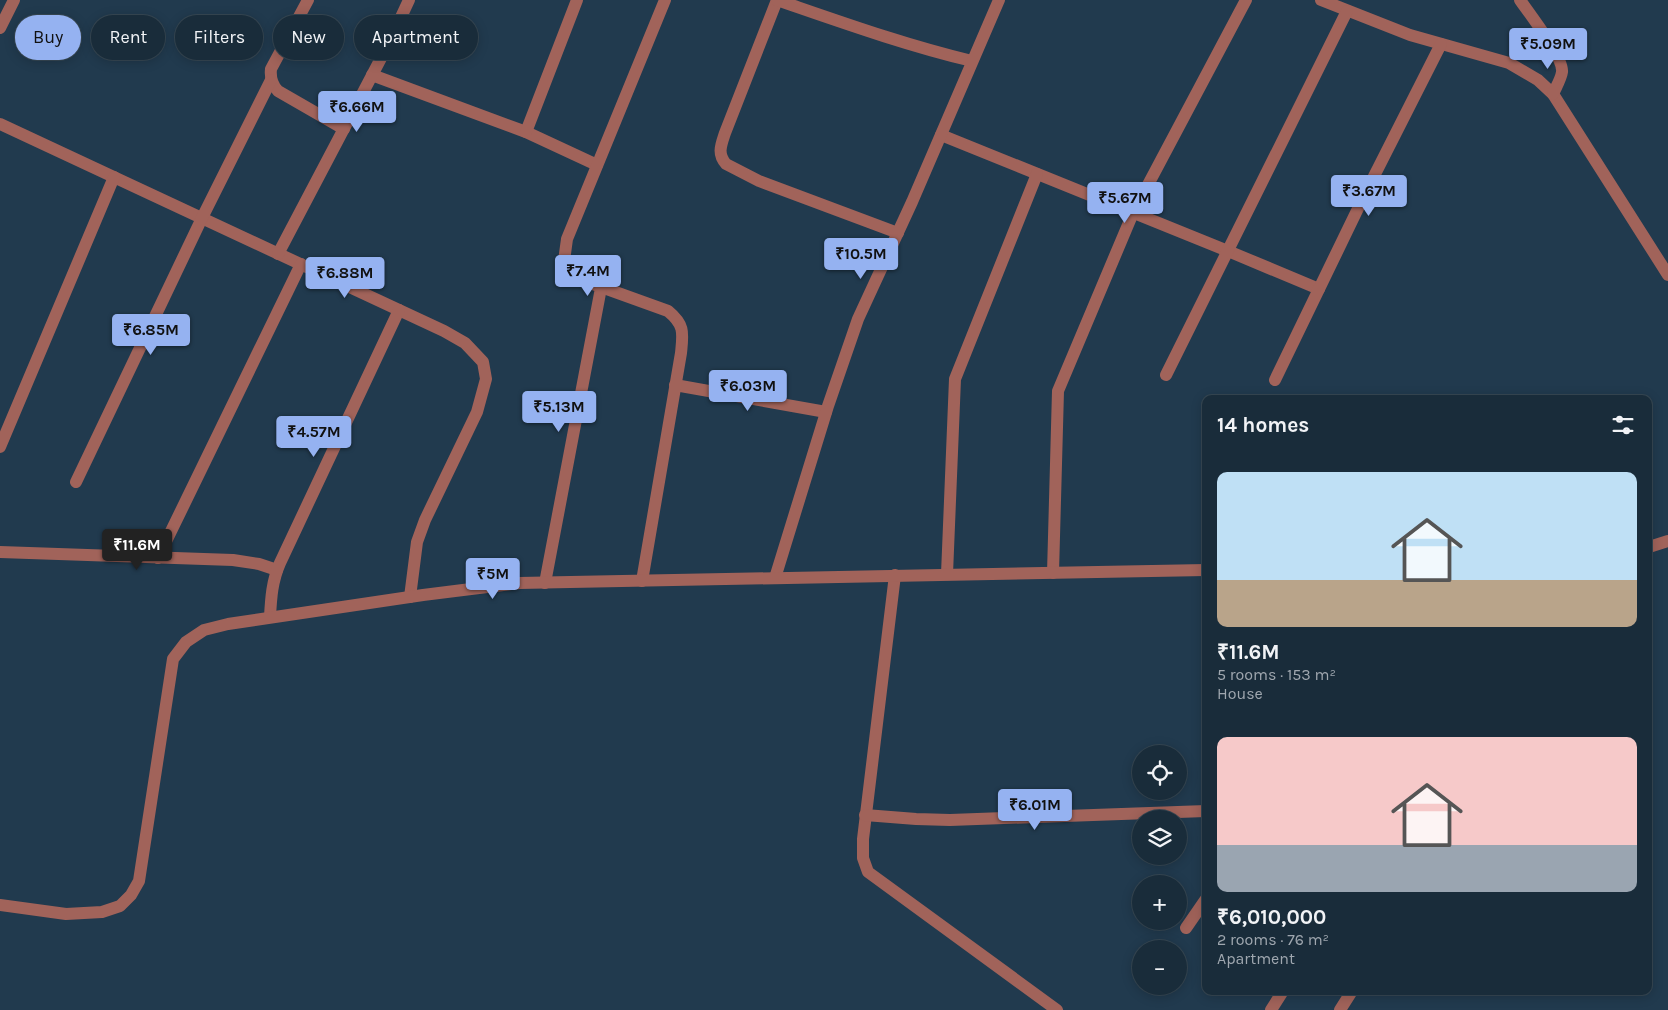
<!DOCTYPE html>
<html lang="en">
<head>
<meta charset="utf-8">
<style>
  :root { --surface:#192c3a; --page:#223442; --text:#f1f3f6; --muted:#9fa7af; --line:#374854; --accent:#95b2f1 }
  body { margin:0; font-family:Karla,sans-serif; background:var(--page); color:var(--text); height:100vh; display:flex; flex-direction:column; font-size:19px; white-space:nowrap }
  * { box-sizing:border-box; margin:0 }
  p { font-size:16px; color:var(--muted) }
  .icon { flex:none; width:28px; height:28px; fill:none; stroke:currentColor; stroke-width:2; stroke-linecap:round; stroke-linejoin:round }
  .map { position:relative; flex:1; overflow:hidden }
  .drawer { position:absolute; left:1202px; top:395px; width:450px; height:600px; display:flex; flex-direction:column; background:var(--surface); border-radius:10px; box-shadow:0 2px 12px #0003,0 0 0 1px var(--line) }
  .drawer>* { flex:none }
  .banner { position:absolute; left:15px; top:15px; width:475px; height:45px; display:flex; gap:10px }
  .buttons { position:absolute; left:1132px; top:745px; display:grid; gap:10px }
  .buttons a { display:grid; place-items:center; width:55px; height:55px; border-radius:50%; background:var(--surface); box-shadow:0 2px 12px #0003,0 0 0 1px var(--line); font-size:25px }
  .price { position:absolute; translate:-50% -42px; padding:0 11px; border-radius:5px; background:var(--accent); color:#111; font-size:16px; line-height:32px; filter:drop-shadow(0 1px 2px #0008) }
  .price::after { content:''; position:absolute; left:50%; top:30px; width:15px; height:11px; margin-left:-8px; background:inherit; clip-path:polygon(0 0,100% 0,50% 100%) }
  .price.on { background:#222; color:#fff }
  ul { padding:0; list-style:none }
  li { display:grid; align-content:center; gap:10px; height:265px; padding:0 15px }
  li span { display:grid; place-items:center; height:155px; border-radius:10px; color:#555 }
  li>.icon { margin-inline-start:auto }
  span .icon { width:90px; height:90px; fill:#fffc; stroke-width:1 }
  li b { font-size:21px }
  h2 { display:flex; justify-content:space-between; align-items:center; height:60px; padding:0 15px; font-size:21px }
  .pill { padding:0 18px; border-radius:22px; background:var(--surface); box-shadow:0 2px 12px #0003,0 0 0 1px var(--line); font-size:18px; line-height:45px }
  .pill.on { background:var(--accent); color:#111 }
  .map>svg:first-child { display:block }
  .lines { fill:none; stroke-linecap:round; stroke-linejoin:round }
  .minor { stroke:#a1635a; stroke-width:12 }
</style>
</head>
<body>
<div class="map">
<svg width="1668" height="1010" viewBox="0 0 1668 1010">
  <rect width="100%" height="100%" fill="#213a4e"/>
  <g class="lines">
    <g class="minor">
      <path d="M 308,0 L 271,69 C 270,78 272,85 278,91 L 344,129"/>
      <path d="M 777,0 L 725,133 C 721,145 717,154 726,164 L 759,181 L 898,233"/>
      <path d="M 777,0 C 841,22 905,45 972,61"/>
      <polyline points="1321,0 1410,35 1509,63 1538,80 1553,94 1668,275"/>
      <path d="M 1520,0 C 1529,13 1564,58 1562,72 C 1561,79 1556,87 1553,94"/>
      <polyline points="0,28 14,0"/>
      <polyline points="372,75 526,132 597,165"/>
      <polyline points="0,124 444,331 465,343 483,362 486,379 477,412 425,520 417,542 410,597"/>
      <polyline points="526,132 577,0"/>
      <polyline points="941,135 1228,251 1319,289"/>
      <polyline points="278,254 389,43 409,0"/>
      <polyline points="1166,375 1347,11"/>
      <polyline points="1275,380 1365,194 1441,44"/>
      <polyline points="675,385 826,412"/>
      <polyline points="0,447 114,177"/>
      <polyline points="76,482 202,218 271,80"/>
      <polyline points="1649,547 1668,541"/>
      <polyline points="0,552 233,560 259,564 277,570"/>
      <polyline points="158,558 301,264"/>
      <polyline points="1053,573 1058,391 1133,213 1246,0"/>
      <polyline points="947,574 955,379 1037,174"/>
      <polyline points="895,575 863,839 863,858 868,872 1057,1010"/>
      <polyline points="775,578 828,406 858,319 912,202 999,0"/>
      <path d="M 642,581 L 681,353 C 683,333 685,325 668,311 L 593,284 L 567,267 L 564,261 L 567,239 L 665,0"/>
      <polyline points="545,583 601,288"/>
      <path d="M 270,617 C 271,598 272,581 280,563 L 399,310"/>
      <polyline points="865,815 916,819 950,820 1206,811"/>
      <polyline points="0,905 66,914 102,912 120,906 131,895 139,881 173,659 186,642 204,630 228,624 423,595 519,583 1206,570"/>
      <polyline points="1186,928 1206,899"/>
      <polyline points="1271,1010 1283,991"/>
      <polyline points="1340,1010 1352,991"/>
    </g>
  </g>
</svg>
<div class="buttons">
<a><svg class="icon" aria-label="locate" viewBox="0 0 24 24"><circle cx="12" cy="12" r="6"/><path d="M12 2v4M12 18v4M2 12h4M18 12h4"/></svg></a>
<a><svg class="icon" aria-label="layers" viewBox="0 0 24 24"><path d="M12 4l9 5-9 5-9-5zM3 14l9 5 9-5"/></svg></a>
<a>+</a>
<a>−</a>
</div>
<b class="price" style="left:1548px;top:70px">₹5.09M</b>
<b class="price" style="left:357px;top:133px">₹6.66M</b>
<b class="price" style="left:1369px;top:217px">₹3.67M</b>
<b class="price" style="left:1125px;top:224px">₹5.67M</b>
<b class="price" style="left:861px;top:280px">₹10.5M</b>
<b class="price" style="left:588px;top:297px">₹7.4M</b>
<b class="price" style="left:345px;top:299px">₹6.88M</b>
<b class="price" style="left:151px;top:356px">₹6.85M</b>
<b class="price" style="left:748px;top:412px">₹6.03M</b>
<b class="price" style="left:559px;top:433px">₹5.13M</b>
<b class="price" style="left:314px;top:458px">₹4.57M</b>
<b class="price on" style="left:137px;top:571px">₹11.6M</b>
<b class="price" style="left:493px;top:600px">₹5M</b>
<b class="price" style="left:1035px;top:831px">₹6.01M</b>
<div class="banner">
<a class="pill on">Buy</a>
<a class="pill">Rent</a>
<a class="pill">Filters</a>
<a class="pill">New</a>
<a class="pill">Apartment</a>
</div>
<section class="drawer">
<h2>14 homes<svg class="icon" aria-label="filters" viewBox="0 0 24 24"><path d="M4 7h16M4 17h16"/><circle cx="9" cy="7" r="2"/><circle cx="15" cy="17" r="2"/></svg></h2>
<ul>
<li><span style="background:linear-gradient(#bfe0f5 70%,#b9a48a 0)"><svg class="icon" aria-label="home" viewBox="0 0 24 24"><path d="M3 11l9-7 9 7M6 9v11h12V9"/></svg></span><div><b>₹11.6M</b><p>5 rooms · 153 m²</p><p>House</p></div></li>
<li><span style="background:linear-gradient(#f6c9c9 70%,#9aa5b1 0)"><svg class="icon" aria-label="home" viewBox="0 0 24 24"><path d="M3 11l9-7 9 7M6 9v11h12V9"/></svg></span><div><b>₹6,010,000</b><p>2 rooms · 76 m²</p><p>Apartment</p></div></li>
</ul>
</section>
</div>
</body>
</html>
